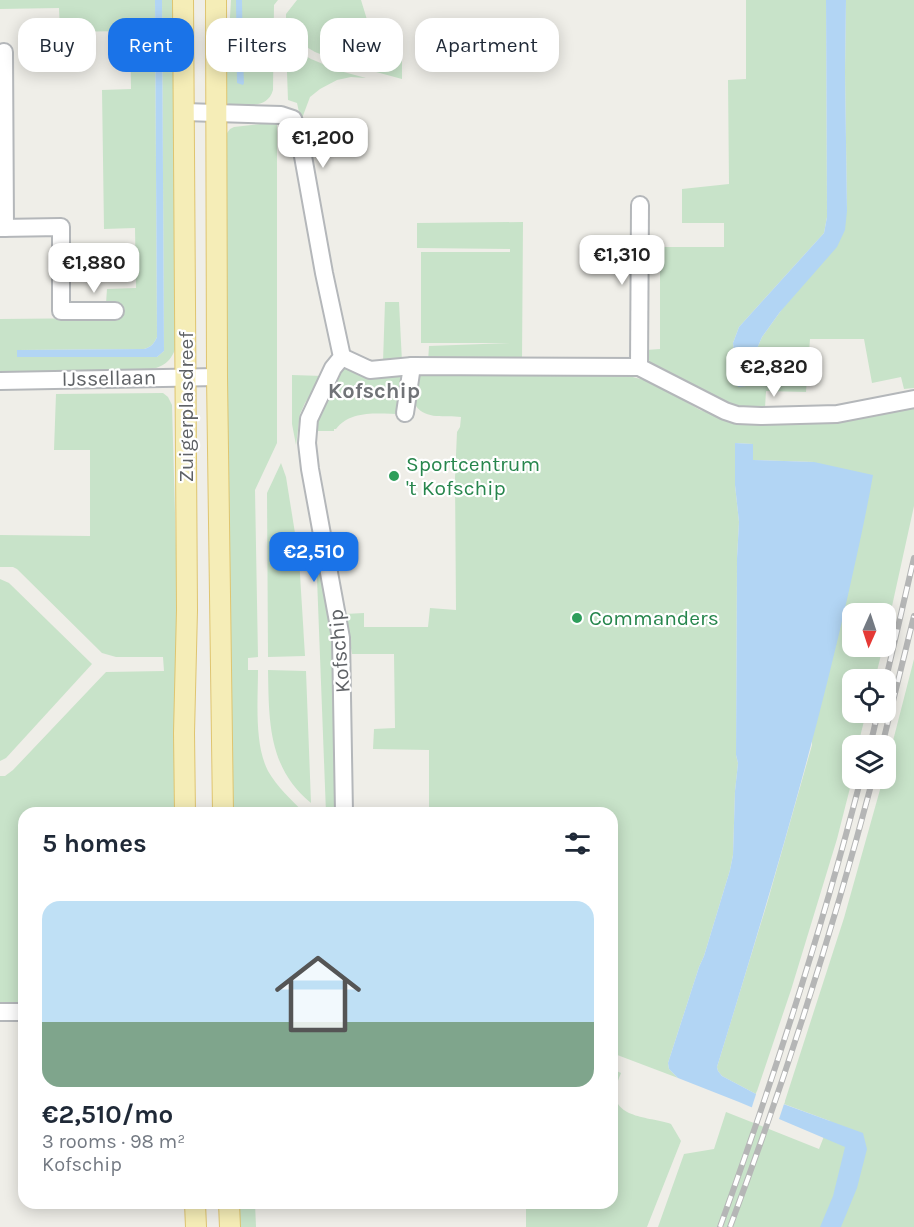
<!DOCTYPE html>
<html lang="en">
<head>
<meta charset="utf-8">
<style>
  :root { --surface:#fff; --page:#f2f2f3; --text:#1f2937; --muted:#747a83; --accent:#1a73e8 }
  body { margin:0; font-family:Karla,sans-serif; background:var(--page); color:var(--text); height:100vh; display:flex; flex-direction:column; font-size:22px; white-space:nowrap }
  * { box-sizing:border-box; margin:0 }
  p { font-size:20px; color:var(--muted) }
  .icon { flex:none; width:33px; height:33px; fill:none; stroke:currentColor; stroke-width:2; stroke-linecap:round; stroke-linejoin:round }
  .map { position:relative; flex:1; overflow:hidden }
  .drawer { position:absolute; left:18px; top:807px; width:600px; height:402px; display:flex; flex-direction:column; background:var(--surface); border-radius:18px; box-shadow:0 3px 15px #0003 }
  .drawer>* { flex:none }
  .hud { position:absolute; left:18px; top:18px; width:600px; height:54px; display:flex; gap:12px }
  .needle { width:39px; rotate:183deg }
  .fabs { position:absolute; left:842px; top:603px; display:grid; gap:12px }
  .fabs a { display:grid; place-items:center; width:54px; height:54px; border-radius:12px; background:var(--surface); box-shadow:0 3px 15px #0003; font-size:30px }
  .price { position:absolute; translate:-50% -51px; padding:0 14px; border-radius:12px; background:#fff; color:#222; font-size:20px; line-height:39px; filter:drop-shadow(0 2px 3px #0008) }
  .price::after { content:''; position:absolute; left:50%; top:36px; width:18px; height:14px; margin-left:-9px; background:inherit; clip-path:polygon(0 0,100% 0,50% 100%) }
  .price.current { background:var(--accent); color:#fff }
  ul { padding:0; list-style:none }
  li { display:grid; align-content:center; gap:12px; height:318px; padding:0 24px }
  li span { display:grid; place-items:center; height:186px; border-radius:18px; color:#555 }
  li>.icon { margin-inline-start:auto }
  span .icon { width:108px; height:108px; fill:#fffc; stroke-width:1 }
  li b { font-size:26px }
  h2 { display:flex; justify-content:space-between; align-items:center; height:72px; padding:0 24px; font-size:26px }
  .pill { padding:0 21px; border-radius:18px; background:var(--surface); box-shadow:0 3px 15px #0003; font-size:21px; line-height:54px }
  .pill.current { background:var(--accent); color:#fff }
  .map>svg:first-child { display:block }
  .green { fill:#c8e3c9 }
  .water { fill:#b2d5f4 }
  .pier { fill:#efeee8 }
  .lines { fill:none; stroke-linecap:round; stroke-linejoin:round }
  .minor-casing { stroke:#b4b7ba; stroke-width:20 }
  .major-casing { stroke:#dfc570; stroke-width:22 }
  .minor { stroke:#fff; stroke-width:16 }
  .major { stroke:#f5edb7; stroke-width:20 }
  .rail-casing { stroke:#b5b6b6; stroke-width:6 }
  .rail { stroke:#fff; stroke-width:4; stroke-dasharray:11; stroke-linecap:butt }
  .leisure-dot { fill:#2e9e5b; stroke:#fff; stroke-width:2 }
  .labels { text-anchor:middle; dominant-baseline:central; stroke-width:4.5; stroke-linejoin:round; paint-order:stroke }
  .street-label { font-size:21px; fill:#5f6266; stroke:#fff }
  .leisure-label { font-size:21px; fill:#27864d; stroke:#fff; text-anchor:start }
  .neighbourhood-label { font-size:22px; font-weight:bold; fill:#707377; stroke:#fff }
</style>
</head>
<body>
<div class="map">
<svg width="914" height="1227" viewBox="0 0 914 1227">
  <rect width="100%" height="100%" fill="#efeee8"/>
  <g class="green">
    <path d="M 0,0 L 155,0 L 157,337 C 154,344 151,347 144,349 L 17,350 L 18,357 L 157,357 L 164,351 L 162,0 L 175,0 L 177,344 C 172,360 166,366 149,370 L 0,372 L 0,319 L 105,318 L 107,289 L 136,288 L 135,228 L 104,229 L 102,90 L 131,89 L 130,31 L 60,32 L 59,8 L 0,9 Z"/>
    <path d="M 231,0 L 278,0 L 274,5 L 273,90 C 267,110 247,104 229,104 L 225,102 Z"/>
    <polygon points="297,0 361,0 368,23 372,24 372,31 378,53 402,46 402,79 343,63 315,52 286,35 286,14"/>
    <polygon points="746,0 826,0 827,217 824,233 739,327 733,343 738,387 755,385 756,351 762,337 780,312 847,211 845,72 846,0 914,0 914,388 904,389 901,377 872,383 864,339 810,339 806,392 766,391 765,408 735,407 652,366 646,354 646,350 660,349 660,247 724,247 724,223 682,223 682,189 729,184 728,80 746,79"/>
    <polygon points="286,45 311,59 340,71 366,78 351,77 337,80 320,89 310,97 301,121 297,103 288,100"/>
    <path d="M 277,122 L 277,443 L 255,490 L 258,657 L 248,658 L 248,670 L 258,670 C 258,700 254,744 268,771 C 277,787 292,800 304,813 L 232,813 L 227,454 L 227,133 L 230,129 L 234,127 Z"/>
    <polygon points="523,222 522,361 428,362 429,346 511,343 421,343 421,252 510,252 510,249 417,248 417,223"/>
    <polygon points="385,302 399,302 402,362 383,362"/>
    <path d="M 342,363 C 354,377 384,372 402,372 L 402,414 C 380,414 351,409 336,429 L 334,429 L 334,431 L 312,431 Z"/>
    <path d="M 416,374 L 625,375 L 652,382 L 700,410 L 725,418 L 914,403 L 914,506 L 885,638 L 885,614 L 852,614 L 852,646 L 883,647 L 875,679 L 852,680 L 852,712 L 866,713 L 858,745 L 852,746 L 851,784 L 837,839 L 791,990 L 756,1094 L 722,1076 L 718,1071 L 717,1067 L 768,900 L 812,745 L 814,462 L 753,460 L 753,444 L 735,443 L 735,485 L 739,522 L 737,558 L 736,755 L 738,763 L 735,791 L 733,855 L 730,870 L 704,956 L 699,967 L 668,1063 L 669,1069 L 678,1078 L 612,1053 L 612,813 L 429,813 L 429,750 L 373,749 L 374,729 L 395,728 L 394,654 L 352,654 L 345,614 L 364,613 L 364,627 L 428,627 L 430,608 L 456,610 L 455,478 L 457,432 L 460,427 L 461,417 C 445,415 426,420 416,406 Z"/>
    <polygon points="292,375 323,376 305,403 300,414 296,445 292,424"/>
    <polygon points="163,393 168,397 172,405 176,549 179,813 24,813 24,1002 0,1003 0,776 5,776 13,770 106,672 164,671 163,657 116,657 102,653 17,569 13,567 0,567 0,535 90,536 90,450 54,450 56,394"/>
    <polygon points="281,463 286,477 299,558 305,656 268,657 267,493"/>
    <polygon points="316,552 333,632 340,813 326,813"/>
    <polygon points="0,579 9,583 92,664 6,758 0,761"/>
    <polygon points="914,659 914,1227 658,1227 684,1154 714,1149 726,1112 819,1149 830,1121 784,1104 844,918 883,779 885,778 885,772"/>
    <path d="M 268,670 L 306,671 L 311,803 C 268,768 269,721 268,670 Z"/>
    <path d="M 612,1069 L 621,1073 C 619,1078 616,1085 615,1091 C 613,1119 653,1117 671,1124 L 681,1141 L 647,1227 L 526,1227 L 526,1203 L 612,1203 Z"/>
    <polygon points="235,1203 255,1203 256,1227 237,1227"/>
  </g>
  <g class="water">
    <path d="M 155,0 L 162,0 L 164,351 L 157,357 L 17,357 L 17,350 L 144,349 C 151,347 154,344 157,337 Z"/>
    <polygon points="236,0 242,0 243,60 244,83 243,85 237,83"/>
    <polygon points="826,0 846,0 845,72 847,211 845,230 837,247 780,312 762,337 756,351 755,385 738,387 733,343 739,327 824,233 827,217"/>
    <path d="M 735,443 L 753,444 L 753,460 L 814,462 L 873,475 C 866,515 857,555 848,595 C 812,755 765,911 717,1067 L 718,1071 L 722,1076 L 756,1094 L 863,1133 L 867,1149 L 857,1188 L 841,1227 L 820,1227 L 833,1196 L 845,1147 L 739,1102 L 678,1078 L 669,1069 L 668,1063 L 699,967 L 704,956 L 730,870 L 733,855 L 735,791 L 738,763 L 736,755 L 737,558 L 739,522 L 735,485 Z"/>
  </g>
  <polygon class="pier" points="757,1091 785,1101 778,1122 751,1110"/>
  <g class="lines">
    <g class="minor-casing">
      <g id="minor">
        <polyline points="4,52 5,228"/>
        <polyline points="184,112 281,115 293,119 299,134 324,273 342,357 333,368 309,419 307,443 310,469 341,638 344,813"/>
        <polyline points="0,228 61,227 61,311 115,311"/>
        <polyline points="342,357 370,370 412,366 639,367 725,411 737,415 761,416 837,414 914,399"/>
        <polyline points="639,367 640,205"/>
        <polyline points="0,381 217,377"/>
        <polyline points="405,413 412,366"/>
        <polyline points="0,1012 24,1012"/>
      </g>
    </g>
    <g class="major-casing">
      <g id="major">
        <polyline points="183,0 187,610 184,733 185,813"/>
        <polyline points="216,0 217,377 223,813"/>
        <polyline points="195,1203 196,1227"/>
        <polyline points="229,1203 230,1227"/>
      </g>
    </g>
    <use href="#minor" class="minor"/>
    <use href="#major" class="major"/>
    <g class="rail-casing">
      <g id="rail">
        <polyline points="885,683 914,558"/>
        <polyline points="870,746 878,712"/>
        <polyline points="882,746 914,616"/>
        <path d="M 720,1227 C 773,1080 822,930 861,778"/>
        <path d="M 730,1227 C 785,1080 833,930 873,778"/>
      </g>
    </g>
    <use href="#rail" class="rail"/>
  </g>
  <g class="leisure-dot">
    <circle cx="394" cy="476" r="6"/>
    <circle cx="577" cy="618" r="6"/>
  </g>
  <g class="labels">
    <g class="street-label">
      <text transform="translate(109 378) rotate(-1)">IJssellaan</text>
      <text transform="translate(186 407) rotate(-90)">Zuigerplasdreef</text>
      <text transform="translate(339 651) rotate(-95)">Kofschip</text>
    </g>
    <g class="leisure-label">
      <text x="406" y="464">Sportcentrum<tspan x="406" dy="24">'t Kofschip</tspan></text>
      <text x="589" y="618">Commanders</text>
    </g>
    <g class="neighbourhood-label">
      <text x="374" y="391">Kofschip</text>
    </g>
  </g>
</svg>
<div class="fabs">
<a><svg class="needle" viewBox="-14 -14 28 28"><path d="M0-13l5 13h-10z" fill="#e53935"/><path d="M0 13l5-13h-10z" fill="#747a83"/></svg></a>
<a><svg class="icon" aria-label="locate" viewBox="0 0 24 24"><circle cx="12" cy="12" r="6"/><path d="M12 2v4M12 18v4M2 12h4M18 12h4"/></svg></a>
<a><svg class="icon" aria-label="layers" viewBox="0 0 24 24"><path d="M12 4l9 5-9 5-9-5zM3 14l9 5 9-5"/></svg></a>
</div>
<b class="price" style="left:323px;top:169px">€1,200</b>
<b class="price" style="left:622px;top:286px">€1,310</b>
<b class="price" style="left:94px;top:294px">€1,880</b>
<b class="price" style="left:774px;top:398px">€2,820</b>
<b class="price current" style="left:314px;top:583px">€2,510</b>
<div class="hud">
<a class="pill">Buy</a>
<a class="pill current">Rent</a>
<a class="pill">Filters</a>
<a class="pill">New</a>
<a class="pill">Apartment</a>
</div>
<section class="drawer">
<h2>5 homes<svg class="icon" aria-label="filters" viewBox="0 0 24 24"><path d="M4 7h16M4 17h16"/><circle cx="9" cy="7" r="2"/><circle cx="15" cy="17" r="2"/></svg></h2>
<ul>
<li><span style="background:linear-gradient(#bfe0f5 65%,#7fa58c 0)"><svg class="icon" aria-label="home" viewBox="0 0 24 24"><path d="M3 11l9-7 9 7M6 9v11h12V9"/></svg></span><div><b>€2,510/mo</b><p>3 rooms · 98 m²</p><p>Kofschip</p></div></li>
</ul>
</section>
</div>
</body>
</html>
